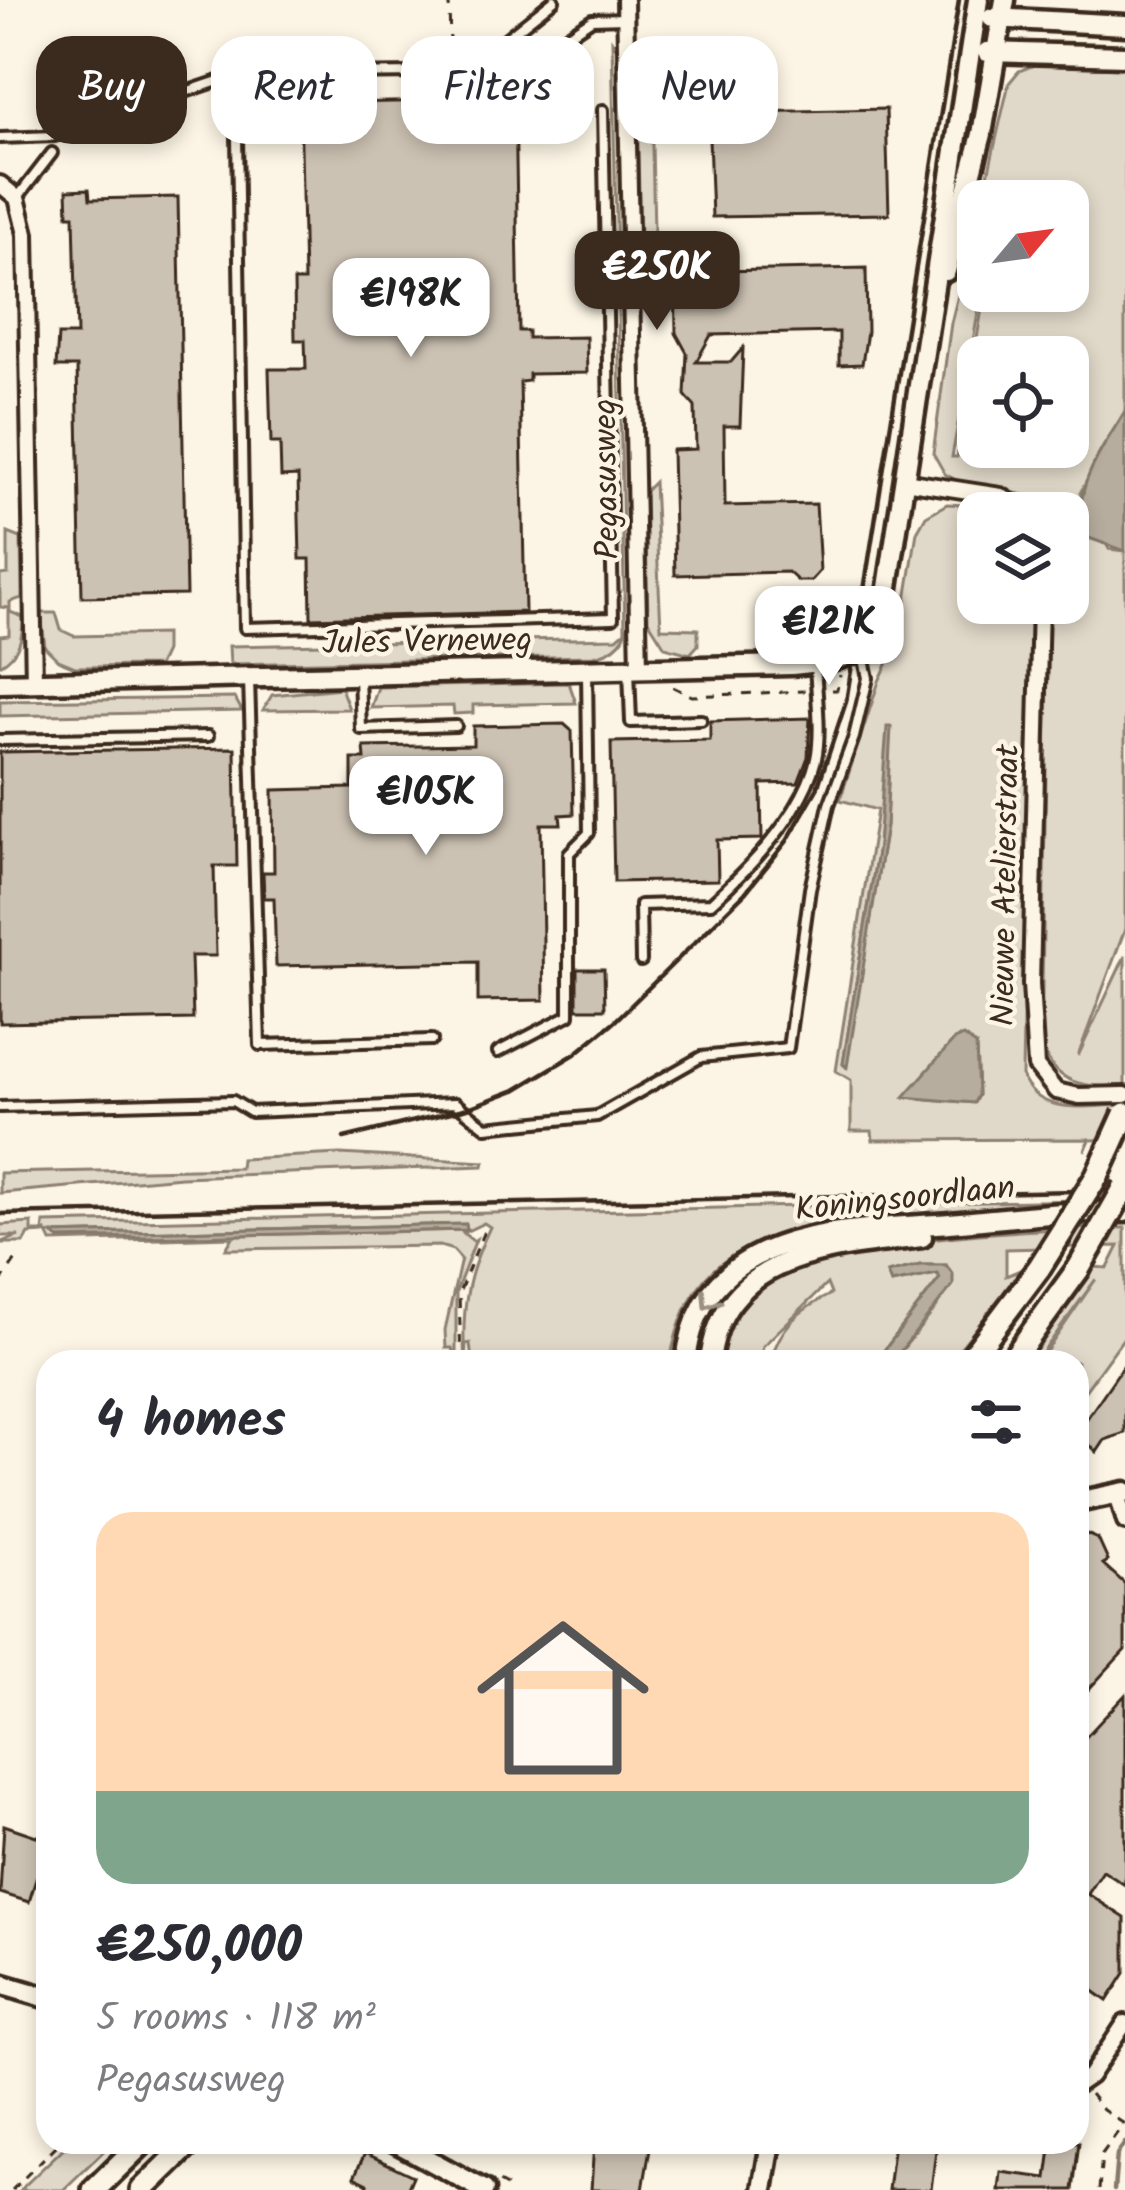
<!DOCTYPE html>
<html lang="en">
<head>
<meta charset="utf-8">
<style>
  :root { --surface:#fff; --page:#f2f2f3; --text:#2b2b33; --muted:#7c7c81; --line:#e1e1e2; --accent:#3b2a1e }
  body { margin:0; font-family:Kalam,sans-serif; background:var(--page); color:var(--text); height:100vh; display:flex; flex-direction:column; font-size:45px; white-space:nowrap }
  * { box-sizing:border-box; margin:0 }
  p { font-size:39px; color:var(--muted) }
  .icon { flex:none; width:66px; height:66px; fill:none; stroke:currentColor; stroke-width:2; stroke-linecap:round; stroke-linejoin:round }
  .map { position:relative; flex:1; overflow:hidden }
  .panel { position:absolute; left:36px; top:1350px; width:1053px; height:804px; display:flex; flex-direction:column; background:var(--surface); border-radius:36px; box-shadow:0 6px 18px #0003 }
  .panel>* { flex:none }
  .hud { position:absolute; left:36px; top:36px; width:1053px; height:108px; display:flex; gap:24px }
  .needle { width:78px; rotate:61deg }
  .controls { position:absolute; left:957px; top:180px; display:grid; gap:24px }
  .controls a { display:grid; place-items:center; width:132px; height:132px; border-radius:24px; background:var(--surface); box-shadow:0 6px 18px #0003; font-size:60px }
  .price { position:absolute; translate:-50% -102px; padding:0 27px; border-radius:24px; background:#fff; color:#222; font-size:39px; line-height:78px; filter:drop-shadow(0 3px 6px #0008) }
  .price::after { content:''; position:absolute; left:50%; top:72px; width:36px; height:27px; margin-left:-18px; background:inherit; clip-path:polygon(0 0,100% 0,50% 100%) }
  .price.on { background:var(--accent); color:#fff }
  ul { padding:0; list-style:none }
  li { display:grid; align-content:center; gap:24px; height:636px; padding:0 60px }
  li+li { border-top:3px solid var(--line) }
  li span { display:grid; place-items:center; height:372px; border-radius:36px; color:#555 }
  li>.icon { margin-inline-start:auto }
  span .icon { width:216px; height:216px; fill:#fffc; stroke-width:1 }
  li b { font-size:51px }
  h2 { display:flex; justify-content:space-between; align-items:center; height:144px; padding:0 60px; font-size:51px }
  .pill { padding:0 42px; border-radius:36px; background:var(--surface); box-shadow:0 6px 18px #0003; font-size:42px; line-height:108px }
  .pill.on { background:var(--accent); color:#fff }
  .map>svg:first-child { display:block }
  .green { fill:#e0d8c8; stroke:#8e8173; stroke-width:3; fill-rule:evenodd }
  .water { fill:#b7ad9e; stroke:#85796b; stroke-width:3 }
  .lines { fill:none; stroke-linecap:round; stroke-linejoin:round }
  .stream { stroke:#85796b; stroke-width:4.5 }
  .building { fill:#ccc2b3; stroke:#3b2a1e; stroke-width:3 }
  .service-casing { stroke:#3b2a1e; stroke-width:16 }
  .minor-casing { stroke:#3b2a1e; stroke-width:22 }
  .tertiary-casing { stroke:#3b2a1e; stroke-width:27 }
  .primary-casing { stroke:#3b2a1e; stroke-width:30 }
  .path { stroke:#3b2a1e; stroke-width:3; stroke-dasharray:9 9; stroke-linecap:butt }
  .service { stroke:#fcf5e5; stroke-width:8 }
  .minor { stroke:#fcf5e5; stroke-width:14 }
  .tertiary { stroke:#fcf5e5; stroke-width:18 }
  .primary { stroke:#fcf5e5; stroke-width:21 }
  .rail { stroke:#3b2a1e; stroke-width:4.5 }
  .primary-bridge-casing { stroke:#3b2a1e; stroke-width:30; stroke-linecap:butt }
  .path-bridge { stroke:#3b2a1e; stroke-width:3; stroke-dasharray:9 9; stroke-linecap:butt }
  .primary-bridge { stroke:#fcf5e5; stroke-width:21 }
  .oneway { stroke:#9c9082 }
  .labels { text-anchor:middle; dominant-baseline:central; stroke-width:9; stroke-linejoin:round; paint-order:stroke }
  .street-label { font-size:33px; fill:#3b2a1e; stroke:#fcf5e5 }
</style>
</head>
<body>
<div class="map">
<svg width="1125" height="2190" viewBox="0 0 1125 2190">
  <rect width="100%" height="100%" fill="#fcf5e5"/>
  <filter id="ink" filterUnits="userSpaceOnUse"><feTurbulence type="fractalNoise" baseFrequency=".00833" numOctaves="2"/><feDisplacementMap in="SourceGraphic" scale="24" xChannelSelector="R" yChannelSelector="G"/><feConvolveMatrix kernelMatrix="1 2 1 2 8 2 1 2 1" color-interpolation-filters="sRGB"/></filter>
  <g filter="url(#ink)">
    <g class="green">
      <path d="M 612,41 L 618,50 L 630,616 C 628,639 616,652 593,656 L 230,664 L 229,646 L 617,638 L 625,631 Z"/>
      <path d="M 1034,65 L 1125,68 L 1125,411 L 1080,493 L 1109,549 L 1125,551 L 1125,929 L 1078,1056 L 1125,956 L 1125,1087 C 1086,1087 1053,1086 1041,1043 L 1049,603 L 1068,603 L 1068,513 L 1045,513 L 1024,495 L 956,480 L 945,474 L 933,453 L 951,323 L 978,216 L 978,291 L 982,291 L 952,457 L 957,457 L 985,291 L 1068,291 L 1068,201 L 982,201 L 1009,83 L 1019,71 ZM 978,357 L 1068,357 L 1068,447 L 978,447 Z"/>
      <polygon points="642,101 651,101 654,232 648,233 646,247 640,243 637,106"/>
      <polygon points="654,482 661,628 698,629 698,645 690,654 665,647 648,620 645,491"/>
      <path d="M 947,504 L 1002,507 L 1012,513 L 978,513 L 978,603 L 1031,603 L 1022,1076 C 1039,1118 1088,1105 1125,1105 L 1125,1139 L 1090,1140 L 1085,1151 L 1089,1139 L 873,1140 L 872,1131 L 851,1131 L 851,1080 L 836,1071 L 877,810 L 840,800 L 879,681 L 900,638 L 917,532 L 926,516 ZM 890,727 L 886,826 L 846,1067 L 843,1064 L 878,846 ZM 959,1037 L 976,1048 L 978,1095 L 974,1103 L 906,1097 Z"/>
      <path d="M 8,533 L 21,538 L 22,598 L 10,602 L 10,612 L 23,617 C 23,638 19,654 0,665 L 0,636 L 9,635 L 9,608 L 0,607 L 0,575 L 8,574 Z"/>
      <polygon points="41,613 56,613 61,630 74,636 165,634 165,651 158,666 75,667 58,660 45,647"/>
      <polygon points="569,683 576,703 473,705 473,713 454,714 453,706 371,708 378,687"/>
      <polygon points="341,688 349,709 263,710 272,695"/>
      <polygon points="235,698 242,711 0,716 0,701"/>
      <polygon points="340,1154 484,1162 483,1166 181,1177 0,1193 0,1173 240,1168 241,1159"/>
      <path d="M 1125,1199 L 1125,1208 L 805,1231 C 725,1244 684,1280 670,1362 L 472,1362 L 470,1343 L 466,1344 L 465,1362 C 461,1310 467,1274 490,1227 L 484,1223 L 463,1233 L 473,1241 L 476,1239 L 456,1292 L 456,1362 L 452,1348 L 446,1348 L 445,1330 L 461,1259 L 453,1250 L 440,1246 L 226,1249 L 233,1237 L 51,1242 L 46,1231 L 44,1233 L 29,1234 L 24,1243 L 0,1243 L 19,1236 L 0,1236 L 0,1225 L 32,1223 L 32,1232 L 43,1232 L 44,1223 ZM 466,1224 L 467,1230 L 59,1239 L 54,1234 Z"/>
      <path d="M 1125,1228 L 1125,1336 L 1077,1402 L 1077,1362 L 1039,1362 L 1096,1279 L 1036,1362 L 1024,1362 L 1091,1267 L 1108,1268 L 1119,1246 L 1006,1249 L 1006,1276 L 1025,1268 L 949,1362 L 892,1362 L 937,1307 L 946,1265 L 920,1265 L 887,1273 L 891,1283 L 937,1274 L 940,1278 L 875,1362 L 770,1362 C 780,1326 799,1310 831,1294 L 827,1284 L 763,1346 L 759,1362 L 717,1362 C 726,1332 736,1303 762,1283 C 818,1238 1049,1227 1125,1228 Z"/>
      <polygon points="70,2142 113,2142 63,2190 20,2190"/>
    </g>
    <g class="water">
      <path d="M 1125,411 L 1125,551 L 1086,537 C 1068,492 1102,450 1125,411 Z"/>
      <polygon points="887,727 891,727 886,826 847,1067 843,1064 878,846"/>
      <polygon points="963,1036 976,1045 978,1095 974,1103 904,1097 954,1040"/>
      <polygon points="466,1224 467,1230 59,1239 51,1234"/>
      <polygon points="920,1265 946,1265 953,1274 953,1285 892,1362 875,1362 940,1278 937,1274 891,1283 887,1273"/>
    </g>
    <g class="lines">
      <polyline class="stream" points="1114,2190 1117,2154 1125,2143"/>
    </g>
    <g class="building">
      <polygon points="463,89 464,101 515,100 519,331 528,331 528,338 586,337 587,373 529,374 529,381 520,382 525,612 311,618 310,559 300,559 298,476 281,477 280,443 271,443 269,369 306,369 305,340 295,340 294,281 304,281 300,104 438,101 438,90"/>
      <polygon points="886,109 889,214 712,217 708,113"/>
      <polygon points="89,189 90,199 178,197 186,595 82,597 77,367 56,367 58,335 77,335 74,215 68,215 67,190"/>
      <polygon points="866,268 867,332 862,364 839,365 839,332 711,335 696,362 731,362 743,348 740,426 724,426 725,506 816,504 820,571 811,581 798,581 788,572 675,575 672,450 696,449 695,407 685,395 687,353 676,333 675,272"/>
      <polygon points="810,718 808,757 798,783 761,784 762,839 717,840 718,880 614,882 611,742 710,740 710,721"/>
      <polygon points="564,724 572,731 574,814 560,815 561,824 541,824 544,1000 478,1001 478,962 276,966 274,898 264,898 263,872 274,872 273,790 352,788 352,759 365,759 364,747 473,745 473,726"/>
      <polygon points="235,748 237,866 214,866 216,956 191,956 193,1019 0,1023 0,752"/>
      <polygon points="577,969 604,969 605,1009 577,1009"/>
      <polygon points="1125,1363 1125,1433 1105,1440 1097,1452 1077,1433"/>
      <polygon points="1077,1530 1098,1539 1108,1561 1103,1564 1125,1584 1125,1650 1077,1702"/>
      <polygon points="1125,1695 1125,1885 1103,1871 1088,1894 1125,1918 1125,1973 1107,2001 1077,1979 1077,1731 1085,1738"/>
      <polygon points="4,1825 48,1840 29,1902 0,1893"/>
      <polygon points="594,2142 651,2142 643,2190 591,2190"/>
      <polygon points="894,2142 937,2142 931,2190 888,2190"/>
      <polygon points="1052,2142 1079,2142 1073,2190 999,2190 1001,2172 1047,2178"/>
      <polygon points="365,2153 413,2176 407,2190 365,2190 368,2184 354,2177"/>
    </g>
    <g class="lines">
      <g class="service-casing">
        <g id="service">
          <polyline points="465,71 554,0"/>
          <polyline points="236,75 245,628 613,618 603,110"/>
          <polyline points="0,138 55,136 236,75 512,72 592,19 624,18"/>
          <polyline points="18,197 52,153"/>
          <polyline points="629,670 631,722 701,720"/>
          <polyline points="359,676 361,729 456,726"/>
          <polyline points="249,679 260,1045 432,1040"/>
          <polyline points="0,740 208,736"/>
          <path d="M 641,961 L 640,905 L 711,903 C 751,867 803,813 816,759 C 822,731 816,693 815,664"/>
          <polyline points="498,1052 569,1015 569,853 589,833 587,671"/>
          <polyline points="0,1107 233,1101 251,1112 455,1103 486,1127 597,1116 701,1057 788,1048 810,889 829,805 854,737 868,678 862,650"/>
        </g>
      </g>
      <g class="minor-casing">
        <g id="minor">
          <polyline points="625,0 639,668"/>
          <polyline points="0,184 17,198 26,234 34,683"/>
          <polyline points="904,481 1001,496 1027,513"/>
          <polyline points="1040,603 1031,984 1036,1066 1056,1091 1079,1096 1125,1095"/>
          <polyline points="1117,1494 1125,1522"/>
          <polyline points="1077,2085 1090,2076 1125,2023"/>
        </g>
      </g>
      <g class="tertiary-casing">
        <g id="tertiary">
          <polyline points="992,18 1125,25"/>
          <polyline points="987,52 1125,56"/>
          <polyline points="946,271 982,134 1005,0"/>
          <path d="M 0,683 L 790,665 C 831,661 864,661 883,620 L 978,0"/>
          <path d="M 686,1362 C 700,1225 847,1231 950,1223 C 1008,1218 1067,1210 1125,1212"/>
          <path d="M 710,1362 C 722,1250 836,1248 922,1237"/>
          <polyline points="1077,1502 1125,1492"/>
          <polyline points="0,1984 48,1998"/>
          <polyline points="396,2142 484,2190"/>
          <polyline points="763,2190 771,2142"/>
        </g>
      </g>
      <g class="primary-casing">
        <g id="primary">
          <polyline points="968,1362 1039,1268"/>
          <polyline points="1011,1362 1079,1268"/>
          <polyline points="94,2190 143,2142"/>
          <polyline points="142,2190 191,2142"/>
        </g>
      </g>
      <g class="path">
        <polyline points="813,644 856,606 867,605"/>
        <polyline points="673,687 692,696 805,691"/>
        <polyline points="832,690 837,690 840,675"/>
        <polyline points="0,1283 17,1258"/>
        <polyline points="461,1362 459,1293 484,1231"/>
        <polyline points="1090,2094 1103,2110 1123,2123"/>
        <polyline points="499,2182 514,2190"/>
        <polyline points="12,2190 60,2142"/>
        <polyline points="1099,2190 1102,2154 1125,2122"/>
      </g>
      <use href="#service" class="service"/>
      <use href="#minor" class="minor"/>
      <use href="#tertiary" class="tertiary"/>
      <use href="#primary" class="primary"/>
      <g class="rail">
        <polyline points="344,1138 468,1108 515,1090 575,1054 615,1021 745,893 787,841 817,789 846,702 959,0"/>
        <polyline points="0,1214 1125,1190"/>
      </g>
      <g class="primary-bridge-casing">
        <g id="primary-bridge">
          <polyline points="1039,1268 1097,1176 1125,1114"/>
          <polyline points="1079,1268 1125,1187"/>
        </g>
      </g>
      <polyline class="path-bridge" points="449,0 451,96"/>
      <use href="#primary-bridge" class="primary-bridge"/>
    </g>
    <defs><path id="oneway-chevron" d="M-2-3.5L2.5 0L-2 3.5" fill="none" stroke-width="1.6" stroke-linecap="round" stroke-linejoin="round" transform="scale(3)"/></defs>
    <use class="oneway" href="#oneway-chevron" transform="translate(709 1301) rotate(123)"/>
  </g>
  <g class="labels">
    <g class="street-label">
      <text transform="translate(608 479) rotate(-91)">Pegasusweg</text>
      <text transform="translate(427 643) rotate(-1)">Jules Verneweg</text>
      <text transform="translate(1007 885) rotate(-89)">Nieuwe Atelierstraat</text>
      <text transform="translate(905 1200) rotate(-6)">Koningsoordlaan</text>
    </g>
  </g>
</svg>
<div class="controls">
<a><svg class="needle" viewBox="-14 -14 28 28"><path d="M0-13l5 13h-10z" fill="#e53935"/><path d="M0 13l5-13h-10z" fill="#7c7c81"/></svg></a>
<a><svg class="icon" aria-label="locate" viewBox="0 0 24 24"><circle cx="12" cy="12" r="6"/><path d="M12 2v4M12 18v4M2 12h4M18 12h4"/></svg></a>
<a><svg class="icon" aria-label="layers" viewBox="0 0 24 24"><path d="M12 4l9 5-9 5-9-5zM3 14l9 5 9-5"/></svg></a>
</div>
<b class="price on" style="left:657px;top:333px">€250K</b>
<b class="price" style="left:411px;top:360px">€198K</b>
<b class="price" style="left:829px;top:688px">€121K</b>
<b class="price" style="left:426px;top:858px">€105K</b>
<div class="hud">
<a class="pill on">Buy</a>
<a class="pill">Rent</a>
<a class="pill">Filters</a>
<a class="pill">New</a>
</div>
<section class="panel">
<h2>4 homes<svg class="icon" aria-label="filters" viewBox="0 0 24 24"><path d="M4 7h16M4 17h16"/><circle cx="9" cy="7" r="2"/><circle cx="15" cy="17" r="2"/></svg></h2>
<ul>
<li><span style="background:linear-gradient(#ffd9b3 75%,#7fa58c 0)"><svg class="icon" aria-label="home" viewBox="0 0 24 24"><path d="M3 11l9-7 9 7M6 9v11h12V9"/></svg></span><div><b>€250,000</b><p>5 rooms · 118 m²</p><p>Pegasusweg</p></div></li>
</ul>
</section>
</div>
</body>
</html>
